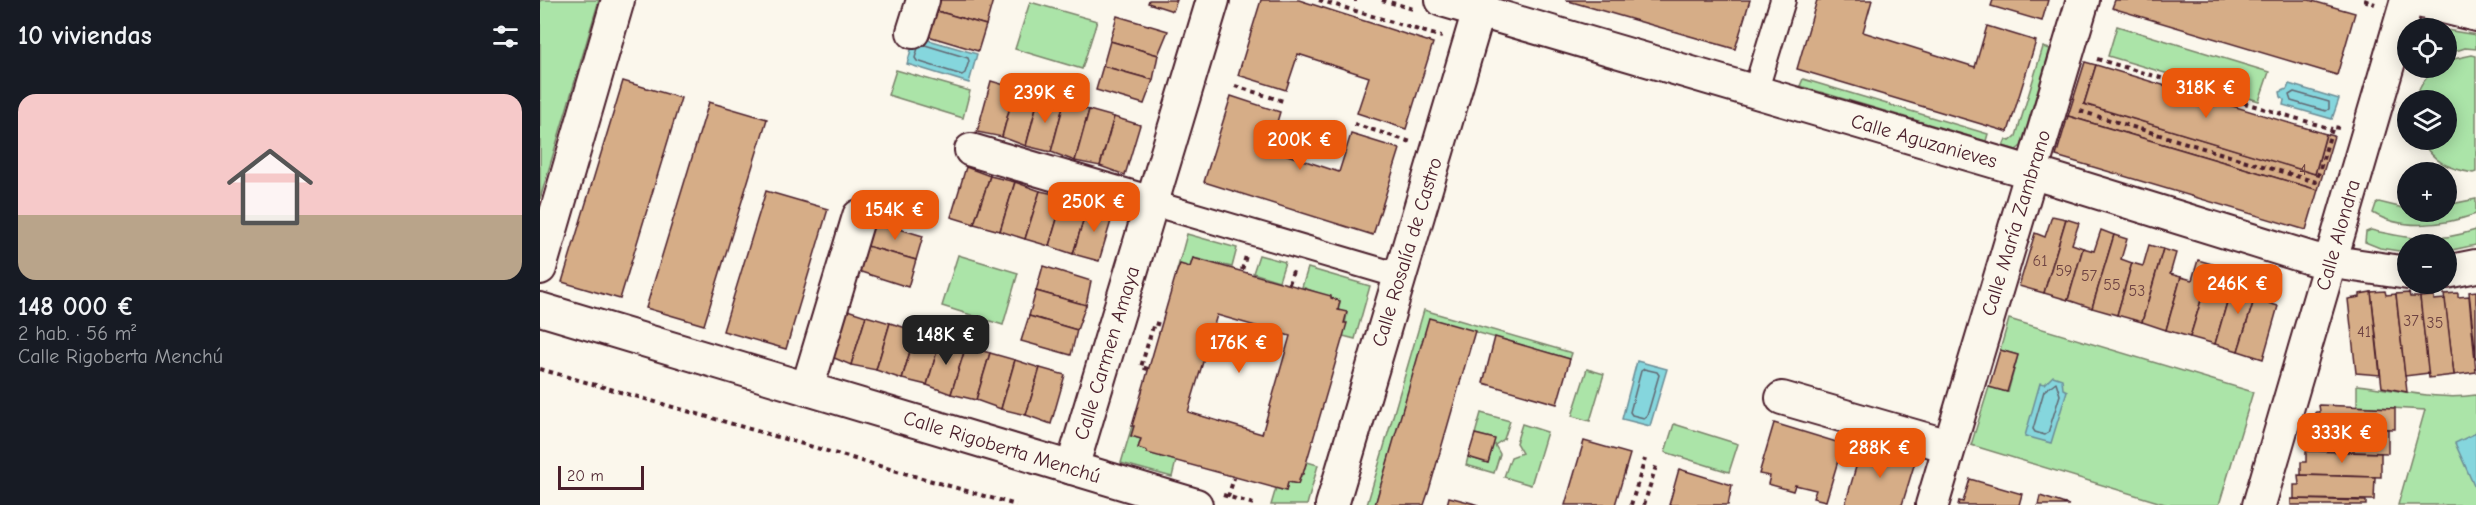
<!DOCTYPE html>
<html lang="es">
<head>
<meta charset="utf-8">
<style>
  :root { --surface:#171b24; --page:#242831; --text:#f1f3f6; --muted:#9ea1a6; --accent:#ea580c }
  body { margin:0; font-family:"Comic Neue",sans-serif; background:var(--page); color:var(--text); height:100vh; display:flex; flex-direction:column; font-size:22px; white-space:nowrap }
  * { box-sizing:border-box; margin:0 }
  p { font-size:20px; color:var(--muted) }
  .icon { flex:none; width:33px; height:33px; fill:none; stroke:currentColor; stroke-width:2; stroke-linecap:round; stroke-linejoin:round }
  .map { position:relative; flex:1; overflow:hidden }
  .drawer { display:flex; flex-direction:column; background:var(--surface); width:540px }
  .drawer>* { flex:none }
  .fabs { position:absolute; left:1857px; top:18px; display:grid; gap:12px }
  .fabs a { display:grid; place-items:center; width:60px; height:60px; border-radius:50%; background:var(--surface); box-shadow:0 3px 15px #0003; font-size:30px }
  .scale { position:absolute; left:18px; bottom:15px; width:86px; box-sizing:border-box; padding-left:6px; border:3px solid #4a1f2b; border-top:0; font-size:16px; line-height:21px; white-space:nowrap; color:#4a1f2b; -webkit-text-stroke:4px #fbf7ec; paint-order:stroke }
  .price { position:absolute; translate:-50% -51px; padding:0 14px; border-radius:12px; background:var(--accent); color:#fff; font-size:20px; line-height:39px; filter:drop-shadow(0 2px 3px #0008) }
  .price::after { content:''; position:absolute; left:50%; top:36px; width:18px; height:14px; margin-left:-9px; background:inherit; clip-path:polygon(0 0,100% 0,50% 100%) }
  .price.selected { background:#222; color:#fff }
  ul { padding:0; list-style:none }
  li { display:grid; align-content:center; gap:12px; height:318px; padding:0 18px }
  li span { display:grid; place-items:center; height:186px; border-radius:18px; color:#555 }
  li>.icon { margin-inline-start:auto }
  span .icon { width:108px; height:108px; fill:#fffc; stroke-width:1 }
  li b { font-size:26px }
  h2 { display:flex; justify-content:space-between; align-items:center; height:72px; padding:0 18px; font-size:26px }
  main { display:flex; flex:1; min-height:0 }
  .map>svg:first-child { display:block }
  .green { fill:#abe4a8; stroke:#7a826a; stroke-width:1.5 }
  .water { fill:#85d6dd; stroke:#6d8d96; stroke-width:1.5 }
  .lines { fill:none; stroke-linecap:round; stroke-linejoin:round }
  .shore { stroke:#626872; stroke-width:1.5 }
  .building { fill:#d6ad87; stroke:#4a1f2b; stroke-width:1.5; fill-rule:evenodd }
  .pedestrian-casing { stroke:#4a1f2b; stroke-width:28 }
  .minor-casing { stroke:#4a1f2b; stroke-width:36 }
  .path { stroke:#4a1f2b; stroke-width:4; stroke-dasharray:4.5 4.5; stroke-linecap:butt }
  .pedestrian { stroke:#fbf7ec; stroke-width:24 }
  .minor { stroke:#fbf7ec; stroke-width:32 }
  .labels { text-anchor:middle; dominant-baseline:central; stroke-width:6; stroke-linejoin:round; paint-order:stroke }
  .number-label { font-size:16px; fill:#6d4242 }
  .street-label { font-size:20px; fill:#4a1f2b; stroke:#fbf7ec }
</style>
</head>
<body>
<main>
<section class="drawer">
<h2>10 viviendas<svg class="icon" aria-label="filters" viewBox="0 0 24 24"><path d="M4 7h16M4 17h16"/><circle cx="9" cy="7" r="2"/><circle cx="15" cy="17" r="2"/></svg></h2>
<ul>
<li><span style="background:linear-gradient(#f6c9c9 65%,#b9a48a 0)"><svg class="icon" aria-label="home" viewBox="0 0 24 24"><path d="M3 11l9-7 9 7M6 9v11h12V9"/></svg></span><div><b>148 000 €</b><p>2 hab. · 56 m²</p><p>Calle Rigoberta Menchú</p></div></li>
</ul>
</section>
<div class="map">
<svg width="1936" height="505" viewBox="0 0 1936 505">
  <rect width="100%" height="100%" fill="#fbf7ec"/>
  <filter id="ink" filterUnits="userSpaceOnUse"><feTurbulence type="fractalNoise" baseFrequency=".0167" numOctaves="2"/><feDisplacementMap in="SourceGraphic" scale="12" xChannelSelector="R" yChannelSelector="G"/><feConvolveMatrix kernelMatrix="1 2 1 2 8 2 1 2 1" color-interpolation-filters="sRGB"/></filter>
  <g filter="url(#ink)">
    <g class="green">
      <polygon points="0,0 59,0 0,199"/>
      <polygon points="490,2 557,21 542,69 475,49"/>
      <polygon points="1577,26 1729,72 1719,101 1568,56"/>
      <polygon points="1906,30 1936,35 1936,49 1925,48 1907,54"/>
      <polygon points="1503,47 1510,49 1481,146 1476,150 1463,146 1466,139 1470,141 1476,136"/>
      <path d="M 1932,55 L 1936,56 L 1936,172 L 1933,173 C 1906,168 1896,163 1880,140 L 1906,140 L 1906,100 L 1876,100 C 1879,85 1890,68 1906,68 L 1907,62 L 1909,60 Z"/>
      <polygon points="356,70 430,91 423,118 348,95"/>
      <polygon points="1263,79 1448,134 1446,141 1260,86"/>
      <path d="M 1936,199 L 1936,214 C 1905,225 1862,231 1833,213 L 1836,204 L 1839,202 L 1867,209 L 1868,212 L 1906,212 L 1907,205 Z"/>
      <path d="M 1831,230 C 1873,240 1894,243 1936,230 L 1936,245 L 1907,251 L 1906,244 L 1868,244 L 1867,252 L 1865,252 L 1840,248 L 1825,242 L 1826,232 Z"/>
      <polygon points="647,234 697,248 692,267 653,258 650,267 636,274"/>
      <polygon points="418,255 478,273 463,325 402,306"/>
      <polygon points="719,255 745,262 739,281 713,273"/>
      <polygon points="768,268 830,286 815,339 803,336 807,313 798,310 800,301 762,287"/>
      <polygon points="884,310 1032,353 1030,359 890,319 835,505 827,505"/>
      <polygon points="1469,319 1713,392 1679,505 1628,505 1431,445 1449,387 1468,392 1478,355 1460,350"/>
      <polygon points="1047,369 1064,374 1050,421 1032,416"/>
      <path d="M 1817,385 C 1857,389 1895,401 1936,395 L 1936,505 L 1858,505 L 1885,410 L 1817,406 Z"/>
      <polygon points="941,413 970,421 964,439 955,445 960,454 954,473 926,465 928,457 948,463 954,439 935,434"/>
      <polygon points="982,424 1007,432 991,485 964,477 971,457 982,453 976,443"/>
      <polygon points="1134,424 1198,444 1189,472 1125,452"/>
      <polygon points="592,426 594,426 591,436 601,439 598,448 636,461 632,477 581,463"/>
      <polygon points="767,462 778,465 767,505 731,505 736,488 746,491 748,482 758,484"/>
    </g>
    <g class="water">
      <polygon points="375,36 437,54 429,83 367,64"/>
      <polygon points="1749,84 1799,99 1792,119 1743,105 1744,100 1741,97 1740,92 1747,89"/>
      <polygon points="1097,361 1127,369 1110,426 1082,419"/>
      <polygon points="1513,376 1522,379 1523,389 1527,391 1511,443 1485,436 1500,383 1505,384"/>
      <polygon points="1936,433 1936,488 1935,488 1915,443"/>
    </g>
    <g class="lines">
      <g class="shore">
        <polyline points="378,48 375,58 377,61 422,75 425,73 429,61 428,58 385,45"/>
        <polygon points="1754,92 1789,102 1789,109 1786,111 1751,101 1749,95"/>
        <polygon points="1104,369 1117,372 1119,375 1107,416 1104,418 1092,415 1090,412 1101,371"/>
        <polygon points="1516,382 1520,395 1508,433 1505,435 1495,432 1493,429 1504,391"/>
      </g>
    </g>
    <g class="building">
      <polygon points="398,0 453,0 446,25 397,11 400,1"/>
      <polygon points="609,0 637,0 633,11 608,3"/>
      <polygon points="721,0 759,0 893,43 866,129 817,113 829,77 758,54 746,90 698,75"/>
      <polygon points="1025,0 1210,0 1195,49"/>
      <polygon points="1277,0 1332,0 1323,32 1435,67 1447,26 1496,41 1468,132 1257,69"/>
      <polygon points="1453,0 1508,0 1502,21 1451,6"/>
      <polygon points="1575,0 1769,0 1815,13 1797,75 1572,8"/>
      <polygon points="397,11 446,25 438,51 388,36"/>
      <polygon points="577,16 628,31 618,55 570,41"/>
      <polygon points="570,41 618,55 613,80 563,66"/>
      <polygon points="1545,62 1556,65 1544,104 1763,170 1775,174 1786,134 1794,136 1778,190 1528,116"/>
      <polygon points="1556,65 1786,134 1775,174 1544,104"/>
      <polygon points="563,66 613,80 604,104 556,90"/>
      <polygon points="83,81 141,98 80,299 22,282"/>
      <polygon points="451,81 475,88 462,137 437,132"/>
      <polygon points="475,88 499,96 486,146 462,137"/>
      <polygon points="499,96 524,103 511,152 486,146"/>
      <polygon points="691,96 740,112 729,149 799,172 811,134 860,149 833,235 664,182"/>
      <polygon points="169,102 227,119 164,325 106,308"/>
      <polygon points="524,103 549,110 535,161 511,152"/>
      <polygon points="549,110 574,117 560,166 535,161"/>
      <polygon points="1528,116 1778,190 1766,230 1516,156"/>
      <polygon points="574,117 600,125 585,175 560,166"/>
      <polygon points="426,167 450,176 434,224 411,217"/>
      <polygon points="450,176 475,182 460,231 434,224"/>
      <polygon points="475,182 500,191 485,239 460,231"/>
      <polygon points="226,191 288,209 246,349 183,331"/>
      <polygon points="500,191 524,196 509,246 485,239"/>
      <polygon points="524,196 548,205 533,254 509,246"/>
      <polygon points="548,205 574,211 559,261 533,254"/>
      <polygon points="1512,216 1526,219 1504,293 1479,286 1495,233 1505,237"/>
      <polygon points="1526,219 1539,223 1532,244 1543,248 1528,300 1504,293"/>
      <polygon points="333,221 383,236 376,260 327,246"/>
      <polygon points="1561,230 1574,235 1552,308 1528,300 1543,248 1554,251"/>
      <polygon points="1574,235 1587,239 1581,259 1592,263 1577,315 1552,308"/>
      <polygon points="1609,245 1623,249 1602,322 1577,315 1592,263 1603,266"/>
      <polygon points="327,246 376,260 368,287 318,271"/>
      <polygon points="1623,249 1636,253 1630,274 1641,277 1626,330 1602,322"/>
      <path d="M 653,258 L 791,296 L 791,298 L 800,301 L 798,310 L 807,312 L 804,323 L 807,323 L 763,474 L 761,474 L 758,484 L 748,482 L 746,491 L 607,453 L 607,451 L 598,448 L 601,439 L 591,436 L 594,426 L 592,426 L 636,274 L 640,264 L 650,267 ZM 677,315 L 750,336 L 722,434 L 648,412 Z"/>
      <polygon points="1658,260 1672,264 1650,337 1626,330 1641,277 1652,280"/>
      <polygon points="1672,264 1685,268 1679,289 1690,292 1675,344 1650,337"/>
      <polygon points="503,266 551,281 546,305 496,291"/>
      <polygon points="1707,274 1721,278 1698,351 1675,344 1690,292 1701,295"/>
      <polygon points="1721,278 1734,282 1728,303 1738,306 1723,359 1698,351"/>
      <polygon points="496,291 546,305 537,330 489,316"/>
      <polygon points="1845,291 1846,295 1856,294 1867,392 1842,387 1831,292"/>
      <polygon points="1936,291 1936,359 1929,292"/>
      <polygon points="1831,292 1840,375 1816,373 1808,299 1820,297 1820,294"/>
      <polygon points="1869,293 1870,297 1880,297 1889,373 1865,376 1856,294"/>
      <polygon points="1918,293 1918,297 1929,296 1936,372 1914,375 1904,294"/>
      <polygon points="1894,296 1894,300 1905,299 1914,375 1889,378 1880,297"/>
      <polygon points="301,308 326,316 311,365 287,355"/>
      <polygon points="326,316 350,323 336,370 311,365"/>
      <polygon points="489,316 537,330 531,355 481,341"/>
      <polygon points="889,318 935,331 889,490 884,505 835,505"/>
      <polygon points="350,323 376,331 362,379 336,370"/>
      <polygon points="376,331 401,338 387,385 362,379"/>
      <polygon points="955,337 1030,359 1017,404 943,383"/>
      <polygon points="401,338 426,346 411,394 387,385"/>
      <polygon points="426,346 450,353 436,400 411,394"/>
      <polygon points="1460,350 1478,355 1467,392 1449,387"/>
      <polygon points="450,353 475,360 461,409 436,400"/>
      <polygon points="475,360 500,368 486,415 461,409"/>
      <polygon points="500,368 525,375 511,424 486,415"/>
      <polygon points="1779,405 1855,408 1855,429 1776,428 1776,412 1780,412"/>
      <polygon points="1234,423 1303,444 1286,501 1273,498 1276,490 1255,485 1253,491 1228,484 1230,476 1219,474"/>
      <polygon points="1773,428 1848,429 1848,453 1768,451 1768,438 1773,438"/>
      <polygon points="935,434 955,439 948,463 928,457"/>
      <polygon points="1044,441 1090,454 1075,505 1025,505"/>
      <polygon points="1322,446 1375,462 1362,505 1305,505"/>
      <polygon points="1768,451 1841,453 1841,477 1761,475 1761,462 1766,462 1766,452"/>
      <polygon points="1139,469 1192,485 1188,505 1129,505"/>
      <polygon points="1758,475 1835,477 1834,500 1754,499 1754,485 1759,485"/>
      <polygon points="1430,479 1482,494 1479,505 1418,505 1419,501 1423,502"/>
      <polygon points="1500,496 1522,503 1529,505 1498,505"/>
      <polygon points="909,497 932,503 938,505 907,505"/>
      <polygon points="1751,499 1826,501 1826,505 1751,505"/>
    </g>
    <g class="lines">
      <g class="pedestrian-casing">
        <g id="pedestrian">
          <polyline points="1220,76 1243,0"/>
          <polyline points="612,203 860,276"/>
        </g>
      </g>
      <g class="minor-casing">
        <g id="minor">
          <polyline points="902,0 1517,180 1773,259 1868,273"/>
          <polyline points="1874,0 1936,15"/>
          <polyline points="373,32 383,0"/>
          <polyline points="431,150 612,203"/>
          <polyline points="0,268 78,0"/>
          <polyline points="1906,272 1936,266"/>
          <polyline points="0,309 656,505"/>
          <polyline points="267,389 319,216"/>
          <polyline points="1242,398 1409,446"/>
          <polyline points="532,468 673,0"/>
          <polyline points="792,505 942,0"/>
          <polyline points="1392,505 1543,0"/>
          <polyline points="1719,505 1867,0"/>
        </g>
      </g>
      <g class="path">
        <polyline points="779,0 902,37"/>
        <polyline points="814,0 817,0"/>
        <polyline points="842,0 873,9"/>
        <polyline points="1824,0 1835,4"/>
        <polyline points="1557,59 1792,129"/>
        <polyline points="695,86 743,101"/>
        <polyline points="1540,111 1776,182 1792,129 1794,127 1799,128"/>
        <polyline points="814,124 871,142"/>
        <polyline points="702,270 706,256"/>
        <polyline points="749,284 753,271"/>
        <polyline points="0,369 476,505"/>
        <polyline points="608,369 601,367 614,323 621,325"/>
        <polyline points="683,495 717,505"/>
        <polyline points="688,497 694,478"/>
        <polyline points="1091,505 1105,459"/>
        <polyline points="1104,505 1117,463"/>
      </g>
      <use href="#pedestrian" class="pedestrian"/>
      <use href="#minor" class="minor"/>
    </g>
  </g>
  <g class="labels">
    <g class="number-label">
      <text x="1763" y="170">4</text>
      <text x="1500" y="261">61</text>
      <text x="1524" y="271">59</text>
      <text x="1549" y="276">57</text>
      <text x="1572" y="285">55</text>
      <text x="1597" y="291">53</text>
      <text x="1871" y="321">37</text>
      <text x="1895" y="323">35</text>
      <text x="1824" y="332">41</text>
    </g>
    <g class="street-label">
      <text transform="translate(1384 141) rotate(16)">Calle Aguzanieves</text>
      <text transform="translate(1476 223) rotate(-73)">Calle María Zambrano</text>
      <text transform="translate(1798 235) rotate(-74)">Calle Alondra</text>
      <text transform="translate(867 252) rotate(-73)">Calle Rosalía de Castro</text>
      <text transform="translate(567 353) rotate(-73)">Calle Carmen Amaya</text>
      <text transform="translate(462 447) rotate(17)">Calle Rigoberta Menchú</text>
    </g>
  </g>
</svg>
<div class="fabs">
<a><svg class="icon" aria-label="locate" viewBox="0 0 24 24"><circle cx="12" cy="12" r="6"/><path d="M12 2v4M12 18v4M2 12h4M18 12h4"/></svg></a>
<a><svg class="icon" aria-label="layers" viewBox="0 0 24 24"><path d="M12 4l9 5-9 5-9-5zM3 14l9 5 9-5"/></svg></a>
<a>+</a>
<a>−</a>
</div>
<div class="scale">20 m</div>
<b class="price" style="left:1666px;top:119px">318K €</b>
<b class="price" style="left:505px;top:124px">239K €</b>
<b class="price" style="left:760px;top:171px">200K €</b>
<b class="price" style="left:554px;top:233px">250K €</b>
<b class="price" style="left:355px;top:241px">154K €</b>
<b class="price" style="left:1698px;top:315px">246K €</b>
<b class="price selected" style="left:406px;top:366px">148K €</b>
<b class="price" style="left:699px;top:374px">176K €</b>
<b class="price" style="left:1802px;top:464px">333K €</b>
<b class="price" style="left:1340px;top:479px">288K €</b>
</div>
</main>
</body>
</html>
